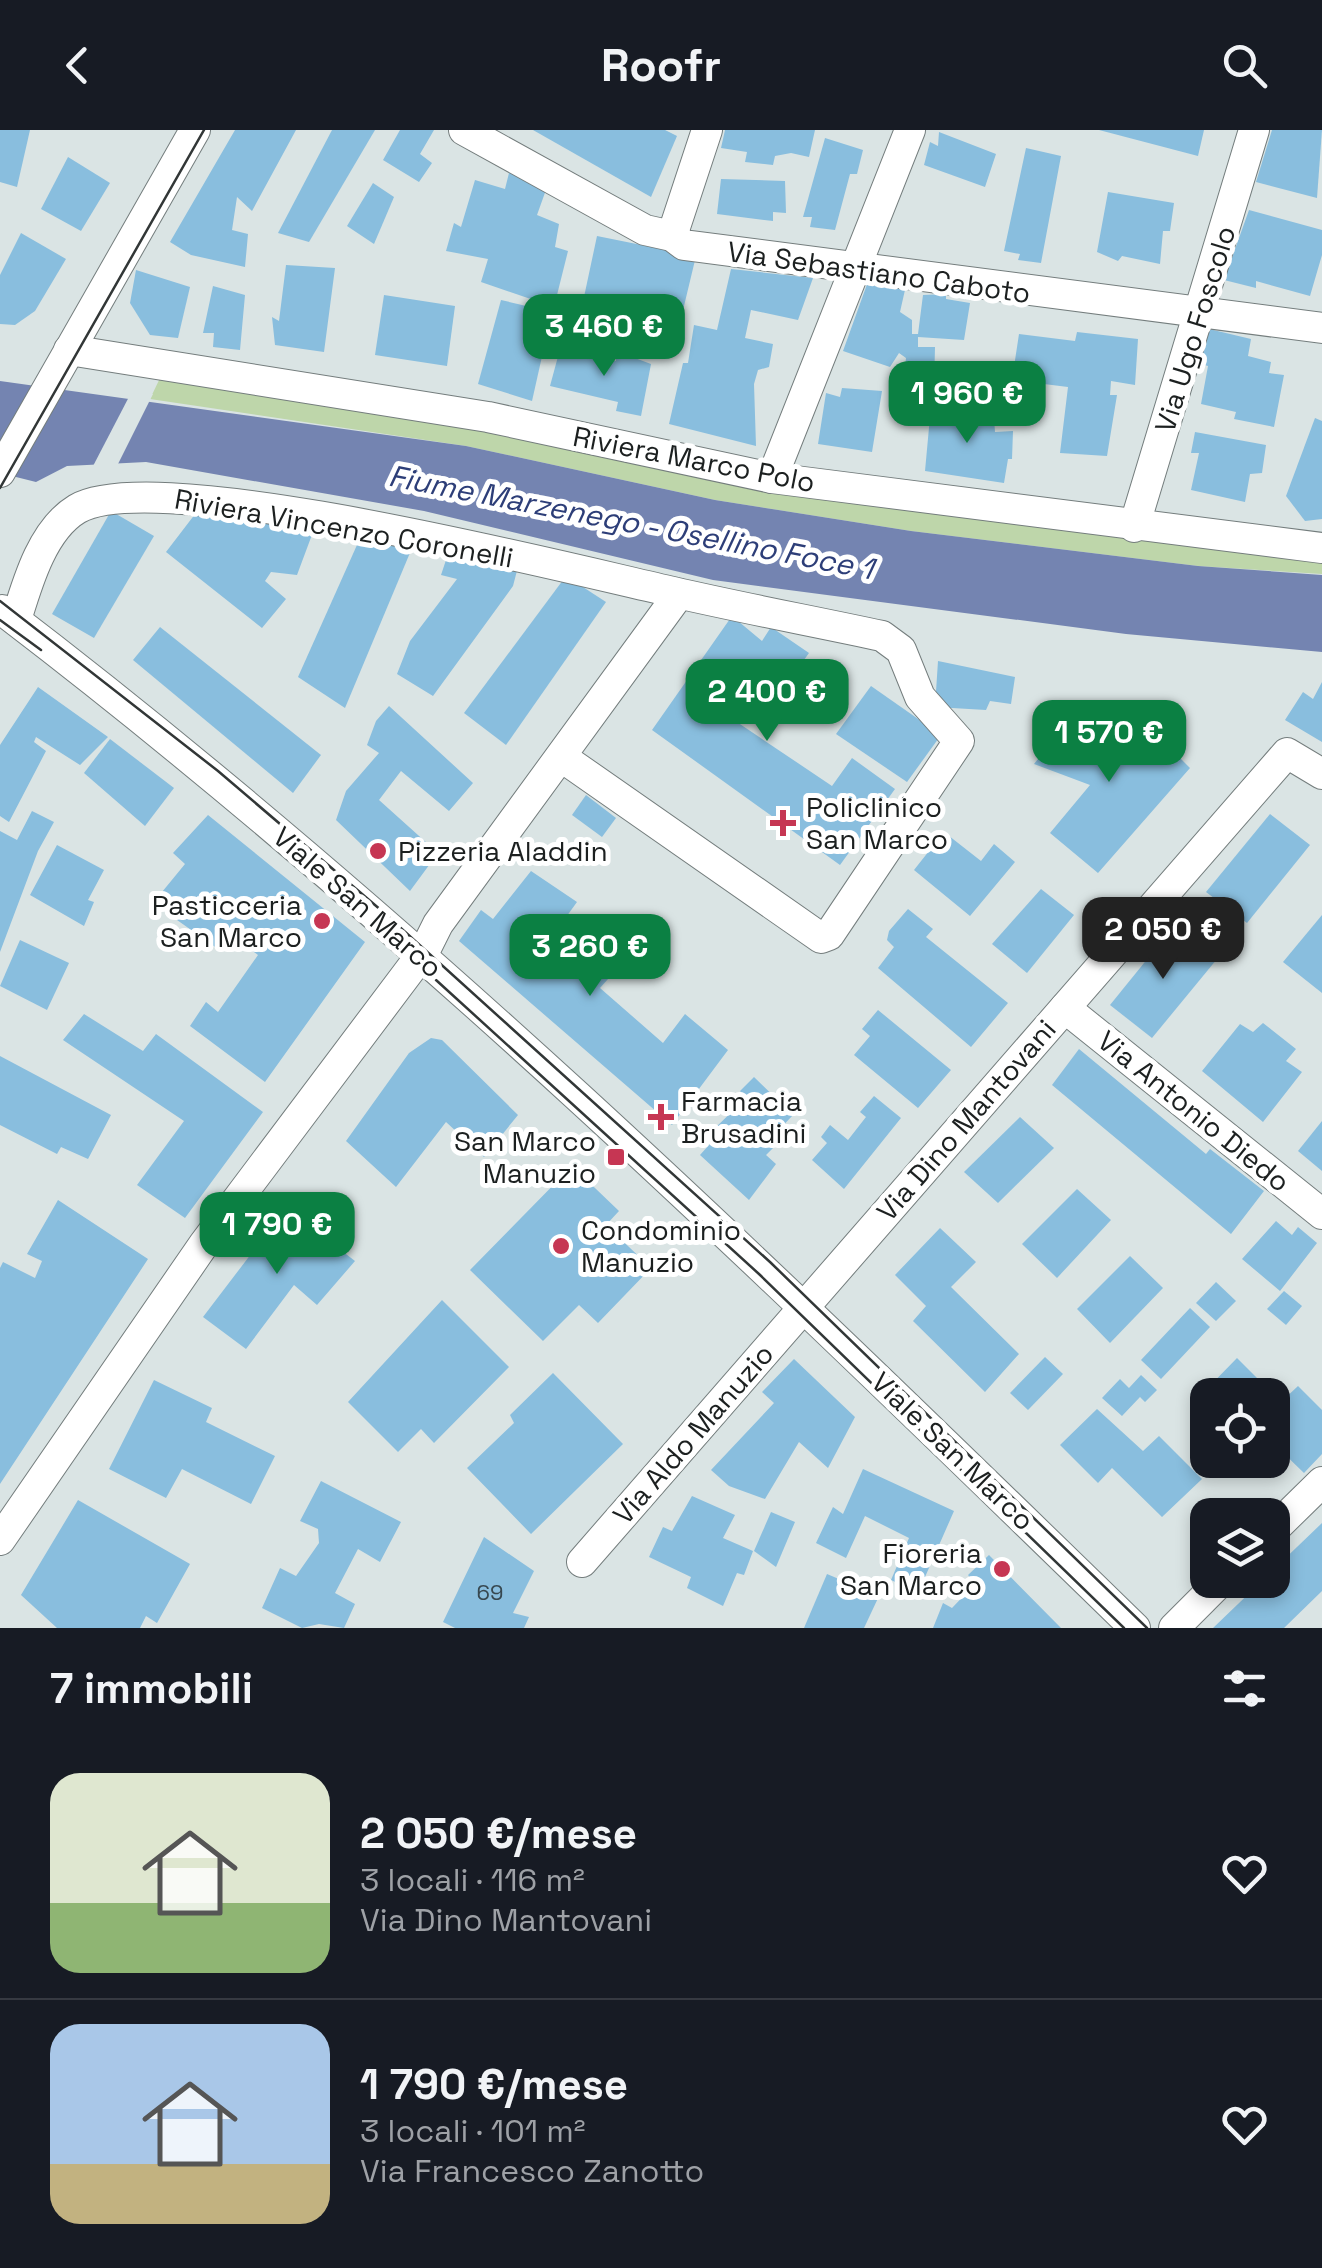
<!DOCTYPE html>
<html lang="it">
<head>
<meta charset="utf-8">
<style>
  :root { --surface:#171b24; --page:#242831; --text:#f1f3f6; --muted:#9ea1a6; --line:#363941; --accent:#0b8043 }
  body { margin:0; font-family:"Space Grotesk",sans-serif; background:var(--page); color:var(--text); height:100vh; display:flex; flex-direction:column; font-size:38px; white-space:nowrap }
  * { box-sizing:border-box; margin:0 }
  p { font-size:32px; color:var(--muted) }
  .icon { flex:none; width:55px; height:55px; fill:none; stroke:currentColor; stroke-width:2; stroke-linecap:round; stroke-linejoin:round }
  .map { position:relative; height:1498px; overflow:hidden }
  .drawer { display:flex; flex-direction:column; background:var(--surface); flex:1 }
  .drawer>* { flex:none }
  .controls { position:absolute; left:1190px; top:1248px; display:grid; gap:20px }
  .controls a { display:grid; place-items:center; width:100px; height:100px; border-radius:20px; background:var(--surface); box-shadow:0 5px 15px #0003; font-size:50px }
  .price { position:absolute; translate:-50% -85px; padding:0 22px; border-radius:20px; background:var(--accent); color:#fff; font-size:32px; line-height:65px; filter:drop-shadow(0 2px 5px #0008) }
  .price::after { content:''; position:absolute; left:50%; top:60px; width:30px; height:22px; margin-left:-15px; background:inherit; clip-path:polygon(0 0,100% 0,50% 100%) }
  .price.selected { background:#222; color:#fff }
  ul { padding:0; list-style:none }
  li { display:flex; align-items:center; gap:30px; height:250px; padding:0 50px }
  li+li { border-top:2px solid var(--line) }
  li span { display:grid; place-items:center; flex:none; width:280px; height:200px; border-radius:30px; color:#555 }
  li>.icon { margin-inline-start:auto }
  span .icon { width:120px; height:120px; fill:#fffc; stroke-width:1 }
  li b { font-size:42px }
  h2 { display:flex; justify-content:space-between; align-items:center; height:120px; padding:0 50px; font-size:42px }
  header { display:flex; justify-content:space-between; align-items:center; height:130px; padding:0 50px; background:var(--surface); font-size:45px; font-weight:600 }
  .map>svg:first-child { display:block }
  .green { fill:#bed6aa }
  .water { fill:#7484b1 }
  .pier { fill:#dae4e4 }
  .building { fill:#89bede }
  .lines { fill:none; stroke-linecap:round; stroke-linejoin:round }
  .minor-casing { stroke:#747d7d; stroke-width:32 }
  .minor { stroke:#fff; stroke-width:30 }
  .tram { stroke:#323737; stroke-width:2.5 }
  .poi-dot { fill:#c63653; stroke:#fff; stroke-width:4 }
  .labels { text-anchor:middle; dominant-baseline:central; stroke-width:10; stroke-linejoin:round; paint-order:stroke }
  .number-label { font-size:22px; fill:#374850 }
  .street-label { font-size:28px; fill:#1c2020; stroke:#fff }
  .poi-label { font-size:28px; fill:#1c2020; stroke:#fff; text-anchor:start }
  .water-label { font-size:30px; font-style:italic; fill:#2d3e78; stroke:#fff }
</style>
</head>
<body>
<header><svg class="icon" aria-label="back" viewBox="0 0 24 24"><path d="M15 5l-7 7 7 7"/></svg>Roofr<svg class="icon" aria-label="search" viewBox="0 0 24 24"><circle cx="10" cy="10" r="6"/><path d="M15 15l6 6"/></svg></header>
<div class="map">
<svg width="1322" height="1498" viewBox="0 0 1322 1498">
  <rect width="100%" height="100%" fill="#dae4e4"/>
  <polygon class="green" points="161,246 1322,430 1322,444 1198,436 911,401 715,370 466,316 150,269"/>
  <polygon class="water" points="0,251 466,316 715,370 911,401 1198,436 1322,445 1322,522 1126,504 713,450 424,381 146,332 67,336 36,352 0,343"/>
  <polygon class="pier" points="131,263 153,264 116,338 92,338"/>
  <g class="building">
    <polygon points="0,0 30,0 17,57 0,52"/>
    <polygon points="235,0 296,0 252,81 237,67 232,100 248,104 245,137 191,125 170,112"/>
    <polygon points="332,0 375,0 309,112 278,103"/>
    <polygon points="400,0 434,0 420,24 432,33 419,52 383,30"/>
    <polygon points="533,0 665,0 677,6 651,67"/>
    <polygon points="725,0 815,0 809,27 791,23 775,26 773,35 745,32 747,22 721,18"/>
    <polygon points="1099,0 1204,0 1198,26"/>
    <polygon points="1272,0 1322,0 1317,68 1256,52"/>
    <polygon points="939,2 996,24 985,57 924,35 930,12 938,16"/>
    <polygon points="825,8 863,20 857,44 850,44 835,100 810,97 812,87 803,87"/>
    <polygon points="1026,18 1061,26 1041,133 1018,130 1020,124 1004,121"/>
    <polygon points="68,27 110,53 81,101 41,79"/>
    <polygon points="511,35 547,57 537,85 559,94 555,117 568,121 554,177 481,152 488,129 446,121 454,93 461,97 475,50 505,59"/>
    <polygon points="721,49 785,51 786,83 773,82 773,91 717,84"/>
    <polygon points="373,53 394,67 374,114 347,96"/>
    <polygon points="1108,62 1174,73 1170,101 1163,101 1160,134 1122,126 1118,131 1097,122"/>
    <polygon points="1249,80 1322,100 1322,125 1310,166 1256,151 1256,158 1224,150"/>
    <polygon points="21,103 66,129 35,181 15,195 0,194 0,145"/>
    <polygon points="597,106 696,126 678,201 652,197 656,179 584,167"/>
    <polygon points="286,135 335,138 324,222 275,215 272,187 279,191"/>
    <polygon points="731,139 813,148 798,190 751,180 745,208 773,214 769,237 758,240 754,254 756,316 669,294 683,233 688,233 694,195 717,200"/>
    <polygon points="136,140 190,157 178,208 150,205 130,173"/>
    <polygon points="870,146 907,151 900,182 912,190 912,204 918,204 923,165 946,164 946,169 970,173 964,210 918,207 918,217 935,217 934,258 918,259 918,245 904,246 906,228 899,223 890,237 843,221"/>
    <polygon points="213,156 245,165 240,220 213,217 214,203 203,203"/>
    <polygon points="384,165 455,176 447,236 375,225"/>
    <polygon points="501,170 552,182 532,271 478,254"/>
    <polygon points="1209,199 1251,209 1248,226 1271,232 1269,243 1284,245 1274,297 1234,289 1236,282 1201,274 1208,236 1200,234"/>
    <polygon points="1077,202 1138,209 1135,255 1111,251 1110,265 1117,265 1107,326 1060,323 1068,257 1012,250 1019,204 1075,211"/>
    <polygon points="560,219 616,231 616,221 651,234 641,286 616,281 618,272 550,256"/>
    <polygon points="842,258 882,261 872,322 818,314 826,263 840,267"/>
    <polygon points="931,276 994,288 995,302 1013,301 1012,329 1008,329 1004,353 925,341"/>
    <polygon points="1315,288 1322,291 1322,389 1305,391 1286,366"/>
    <polygon points="1195,302 1266,315 1262,343 1250,344 1245,372 1191,360 1199,323 1191,323"/>
    <polygon points="202,375 316,394 297,445 271,442 265,451 286,469 262,498 166,422"/>
    <polygon points="111,381 154,406 94,508 52,484"/>
    <polygon points="361,406 412,418 345,578 298,547"/>
    <polygon points="449,421 519,433 513,456 433,566 397,544 410,511 457,449 441,445"/>
    <polygon points="566,446 606,472 506,615 464,583"/>
    <polygon points="732,486 762,511 771,497 809,523 778,566 752,548 728,586 832,656 852,628 895,659 840,735 652,600"/>
    <polygon points="160,497 321,625 293,663 133,530"/>
    <polygon points="938,531 1015,547 1011,574 990,571 986,580 935,577"/>
    <polygon points="1322,552 1322,612 1285,590 1303,562 1313,569"/>
    <polygon points="871,556 941,605 907,652 836,604"/>
    <polygon points="38,557 108,607 80,635 36,607 34,612 46,621 9,692 0,686 0,615"/>
    <polygon points="389,576 473,653 449,681 401,641 379,670 438,723 410,761 336,690 346,661 379,623 367,615 376,591"/>
    <polygon points="1072,586 1163,611 1190,638 1098,743 1050,703 1090,655 1034,634"/>
    <polygon points="110,609 174,658 145,696 84,643"/>
    <polygon points="586,665 616,688 602,707 572,685"/>
    <polygon points="32,681 54,692 38,721 0,822 0,701 17,710"/>
    <polygon points="1270,684 1310,715 1247,793 1206,762"/>
    <polygon points="208,685 365,812 265,952 190,896 206,872 218,882 258,825 229,804 218,819 153,773 185,734 173,723"/>
    <polygon points="944,702 981,731 994,714 1015,732 970,786 914,740"/>
    <polygon points="57,715 104,740 88,770 94,772 84,796 30,765"/>
    <polygon points="531,741 577,772 548,812 578,838 613,801 633,821 600,858 663,913 685,884 728,920 672,995 459,811 481,780 493,789"/>
    <polygon points="1041,759 1074,785 1027,843 992,814"/>
    <polygon points="908,779 933,799 926,807 1008,873 971,917 878,838 894,817 887,810 889,801"/>
    <polygon points="1322,785 1322,863 1283,832"/>
    <polygon points="1174,796 1217,829 1152,908 1110,875"/>
    <polygon points="20,810 69,833 47,880 0,856"/>
    <polygon points="878,880 951,940 918,978 854,925 870,906 862,899"/>
    <polygon points="84,884 143,921 156,904 263,982 185,1088 137,1055 184,991 63,910"/>
    <polygon points="1263,893 1296,919 1286,931 1302,942 1263,992 1202,941 1240,894 1253,902"/>
    <polygon points="431,908 442,910 518,985 484,1027 446,992 396,1057 346,1011 409,923"/>
    <polygon points="1079,919 1206,1024 1210,1019 1264,1061 1231,1104 1052,955"/>
    <polygon points="0,926 111,985 88,1029 61,1017 57,1024 0,995"/>
    <polygon points="754,947 793,985 775,1004 781,1010 766,1025 776,1034 749,1070 700,1025 717,1006 712,1001 746,968 740,961"/>
    <polygon points="874,966 901,988 844,1059 812,1030 827,1013 821,1007 830,995 848,1010 866,987 860,982"/>
    <polygon points="1020,987 1054,1018 998,1073 964,1042"/>
    <polygon points="1322,991 1322,1041 1298,1021"/>
    <polygon points="572,1036 619,1081 606,1095 651,1138 598,1193 579,1175 543,1211 470,1140"/>
    <polygon points="1077,1059 1111,1090 1057,1148 1022,1114"/>
    <polygon points="58,1070 148,1129 0,1354 0,1138 3,1132 35,1148 42,1131 27,1124"/>
    <polygon points="286,1078 355,1131 317,1175 294,1155 246,1219 203,1187"/>
    <polygon points="1276,1091 1292,1105 1298,1097 1317,1113 1280,1161 1242,1129"/>
    <polygon points="940,1098 976,1132 951,1157 1019,1224 985,1262 913,1191 926,1176 895,1145"/>
    <polygon points="1130,1126 1163,1158 1110,1213 1077,1179"/>
    <polygon points="1216,1152 1236,1171 1216,1191 1196,1173"/>
    <polygon points="1284,1161 1302,1176 1286,1195 1267,1179"/>
    <polygon points="442,1170 509,1237 434,1313 421,1299 398,1322 348,1272"/>
    <polygon points="1190,1178 1210,1197 1161,1249 1141,1230"/>
    <polygon points="1045,1227 1063,1244 1028,1280 1010,1263"/>
    <polygon points="1237,1228 1281,1272 1298,1256 1322,1280 1322,1324 1304,1343 1272,1312 1272,1265 1208,1265 1208,1278 1198,1268"/>
    <polygon points="794,1229 855,1287 828,1338 799,1312 765,1369 729,1356 711,1340 774,1273 762,1262"/>
    <polygon points="553,1243 623,1314 531,1404 467,1338 514,1293 510,1285"/>
    <polygon points="1141,1245 1157,1260 1145,1272 1140,1267 1122,1286 1102,1268 1120,1249 1129,1258"/>
    <polygon points="154,1250 212,1278 206,1292 275,1326 251,1374 182,1339 166,1368 109,1339"/>
    <polygon points="1097,1279 1143,1321 1159,1306 1202,1349 1162,1387 1112,1338 1098,1353 1060,1315"/>
    <polygon points="863,1339 954,1381 918,1463 891,1450 909,1408 865,1386 846,1428 816,1413 833,1377 843,1384"/>
    <polygon points="321,1351 401,1392 380,1432 358,1419 335,1463 355,1474 344,1498 319,1494 302,1498 262,1478 280,1438 296,1446 319,1413 318,1399 300,1391"/>
    <polygon points="692,1366 735,1385 723,1408 753,1421 744,1445 737,1443 723,1476 687,1458 691,1447 649,1427 663,1397 672,1401"/>
    <polygon points="78,1370 190,1434 157,1493 146,1486 140,1498 57,1498 21,1465"/>
    <polygon points="771,1382 795,1392 776,1437 754,1421"/>
    <polygon points="1322,1393 1322,1461 1284,1498 1213,1498 1263,1450 1272,1450 1272,1441"/>
    <polygon points="484,1407 534,1441 513,1483 529,1487 524,1498 455,1498 443,1492"/>
    <polygon points="989,1425 1061,1498 933,1498 943,1473 952,1478 975,1454 968,1445"/>
    <polygon points="827,1444 879,1466 864,1498 804,1498"/>
  </g>
  <g class="lines">
    <g class="minor-casing">
      <g id="minor">
        <polyline points="464,0 645,100 672,106 684,115 1322,198"/>
        <polyline points="672,106 707,0"/>
        <polyline points="69,220 488,287 772,348 1322,418"/>
        <polyline points="0,342 195,0"/>
        <polyline points="772,348 910,0"/>
        <polyline points="1134,397 1254,0"/>
        <path d="M 2,480 C 406,788 771,1144 1135,1498"/>
        <path d="M 16,490 C 27,454 42,400 77,379 C 155,333 570,439 673,462 C 742,478 812,491 882,506 L 901,520 L 920,567 L 959,611 L 829,805 L 821,808 L 563,628"/>
        <polyline points="1065,878 1322,1084"/>
        <polyline points="1272,1401 1322,1352"/>
        <polyline points="0,1410 204,1114 425,820 438,794 679,464"/>
        <polyline points="582,1432 1287,623 1322,644"/>
        <polyline points="1174,1498 1222,1450"/>
      </g>
    </g>
    <use href="#minor" class="minor"/>
    <g class="tram">
      <polyline points="0,358 204,0"/>
      <polyline points="0,471 218,641 382,781 770,1132 1147,1498"/>
      <polyline points="0,490 41,520"/>
      <polyline points="436,850 759,1144 1124,1498"/>
    </g>
  </g>
  <g class="poi-dot">
    <path d="M778 678h10v10h10v10h-10v10h-10v-10h-10v-10h10z"/>
    <circle cx="378" cy="721" r="10"/>
    <circle cx="322" cy="791" r="10"/>
    <path d="M656 972h10v10h10v10h-10v10h-10v-10h-10v-10h10z"/>
    <rect x="606" y="1017" width="20" height="20" rx="5"/>
    <circle cx="561" cy="1116" r="10"/>
    <circle cx="1002" cy="1439" r="10"/>
  </g>
  <g class="labels">
    <g class="number-label">
      <text x="490" y="1462">69</text>
    </g>
    <g class="street-label">
      <text transform="translate(879 142) rotate(8)">Via Sebastiano Caboto</text>
      <text transform="translate(1195 199) rotate(-73)">Via Ugo Foscolo</text>
      <text transform="translate(694 329) rotate(11)">Riviera Marco Polo</text>
      <text transform="translate(344 398) rotate(10)">Riviera Vincenzo Coronelli</text>
      <text transform="translate(358 772) rotate(41)">Viale San Marco</text>
      <text transform="translate(1194 981) rotate(39)">Via Antonio Diedo</text>
      <text transform="translate(966 990) rotate(-49)">Via Dino Mantovani</text>
      <text transform="translate(693 1304) rotate(-49)">Via Aldo Manuzio</text>
      <text transform="translate(953 1321) rotate(44)">Viale San Marco</text>
    </g>
    <g class="poi-label">
      <text x="806" y="677">Policlinico<tspan x="806" dy="32">San Marco</tspan></text>
      <text x="398" y="721">Pizzeria Aladdin</text>
      <text x="302" y="775" text-anchor="end">Pasticceria<tspan x="302" dy="32">San Marco</tspan></text>
      <text x="681" y="971">Farmacia<tspan x="681" dy="32">Brusadini</tspan></text>
      <text x="596" y="1011" text-anchor="end">San Marco<tspan x="596" dy="32">Manuzio</tspan></text>
      <text x="581" y="1100">Condominio<tspan x="581" dy="32">Manuzio</tspan></text>
      <text x="982" y="1423" text-anchor="end">Fioreria<tspan x="982" dy="32">San Marco</tspan></text>
    </g>
    <g class="water-label">
      <text transform="translate(631 392) rotate(11)">Fiume Marzenego - Osellino Foce 1</text>
    </g>
  </g>
</svg>
<div class="controls">
<a><svg class="icon" aria-label="locate" viewBox="0 0 24 24"><circle cx="12" cy="12" r="6"/><path d="M12 2v4M12 18v4M2 12h4M18 12h4"/></svg></a>
<a><svg class="icon" aria-label="layers" viewBox="0 0 24 24"><path d="M12 4l9 5-9 5-9-5zM3 14l9 5 9-5"/></svg></a>
</div>
<b class="price" style="left:604px;top:249px">3 460 €</b>
<b class="price" style="left:967px;top:316px">1 960 €</b>
<b class="price" style="left:767px;top:614px">2 400 €</b>
<b class="price" style="left:1109px;top:655px">1 570 €</b>
<b class="price selected" style="left:1163px;top:852px">2 050 €</b>
<b class="price" style="left:590px;top:869px">3 260 €</b>
<b class="price" style="left:277px;top:1147px">1 790 €</b>
</div>
<section class="drawer">
<h2>7 immobili<svg class="icon" aria-label="filters" viewBox="0 0 24 24"><path d="M4 7h16M4 17h16"/><circle cx="9" cy="7" r="2"/><circle cx="15" cy="17" r="2"/></svg></h2>
<ul>
<li><span style="background:linear-gradient(#dfe7d0 65%,#8fb573 0)"><svg class="icon" aria-label="home" viewBox="0 0 24 24"><path d="M3 11l9-7 9 7M6 9v11h12V9"/></svg></span><div><b>2 050 €/mese</b><p>3 locali · 116 m²</p><p>Via Dino Mantovani</p></div><svg class="icon" aria-label="heart" viewBox="0 0 24 24"><path d="M12 20l-8-8c-3-5 5-10 8-4 3-6 11-1 8 4z"/></svg></li>
<li><span style="background:linear-gradient(#a9c7e8 70%,#c2b280 0)"><svg class="icon" aria-label="home" viewBox="0 0 24 24"><path d="M3 11l9-7 9 7M6 9v11h12V9"/></svg></span><div><b>1 790 €/mese</b><p>3 locali · 101 m²</p><p>Via Francesco Zanotto</p></div><svg class="icon" aria-label="heart" viewBox="0 0 24 24"><path d="M12 20l-8-8c-3-5 5-10 8-4 3-6 11-1 8 4z"/></svg></li>
</ul>
</section>
</body>
</html>
